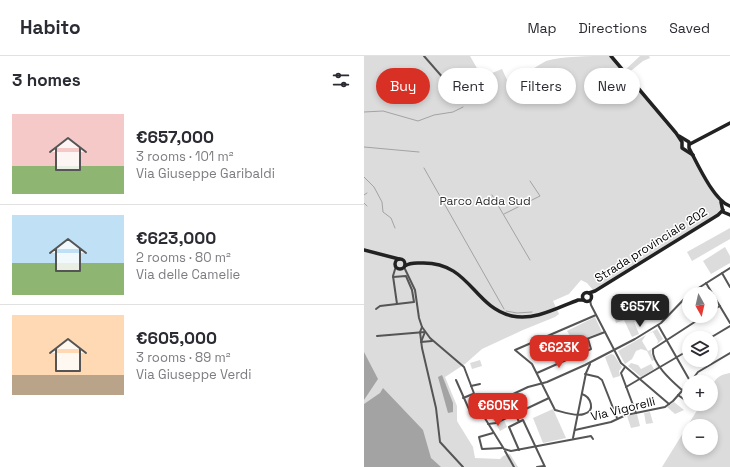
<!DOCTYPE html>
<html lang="en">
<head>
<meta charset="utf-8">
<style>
  :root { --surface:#fff; --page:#f7f7f7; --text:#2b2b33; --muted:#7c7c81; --line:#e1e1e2; --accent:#d93025 }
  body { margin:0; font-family:"Space Grotesk",sans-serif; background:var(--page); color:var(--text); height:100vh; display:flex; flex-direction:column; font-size:15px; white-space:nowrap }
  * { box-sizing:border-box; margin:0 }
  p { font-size:13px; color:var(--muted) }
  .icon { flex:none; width:22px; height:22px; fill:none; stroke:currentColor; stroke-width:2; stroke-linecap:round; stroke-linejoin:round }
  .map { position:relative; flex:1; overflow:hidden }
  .drawer { display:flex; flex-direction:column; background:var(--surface); width:364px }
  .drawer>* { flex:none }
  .hud { position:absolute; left:12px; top:12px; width:294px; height:36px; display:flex; gap:8px }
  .needle { width:26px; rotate:172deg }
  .tools { position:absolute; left:318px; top:231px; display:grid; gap:8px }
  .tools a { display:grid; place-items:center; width:36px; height:36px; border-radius:50%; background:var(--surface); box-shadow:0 2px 6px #0003; font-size:20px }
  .price { position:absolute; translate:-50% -34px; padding:0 9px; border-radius:8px; background:var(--accent); color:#fff; font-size:13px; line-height:26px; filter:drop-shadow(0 1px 2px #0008) }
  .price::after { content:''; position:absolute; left:50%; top:24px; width:12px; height:9px; margin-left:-6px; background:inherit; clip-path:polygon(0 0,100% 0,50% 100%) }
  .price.current { background:#222; color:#fff }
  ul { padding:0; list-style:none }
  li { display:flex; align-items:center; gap:12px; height:100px; padding:0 12px }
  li+li { border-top:1px solid var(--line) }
  li span { display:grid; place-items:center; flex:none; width:112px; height:80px; border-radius:0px; color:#555 }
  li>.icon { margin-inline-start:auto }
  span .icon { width:48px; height:48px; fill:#fffc; stroke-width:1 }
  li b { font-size:17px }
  h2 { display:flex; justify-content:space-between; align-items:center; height:48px; padding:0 12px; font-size:17px }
  .chip { padding:0 14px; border-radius:18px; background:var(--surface); box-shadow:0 2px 6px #0003; font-size:14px; line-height:36px }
  .chip.current { background:var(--accent); color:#fff }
  header { display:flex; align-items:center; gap:24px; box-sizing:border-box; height:56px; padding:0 20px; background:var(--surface); border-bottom:1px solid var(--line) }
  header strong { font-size:19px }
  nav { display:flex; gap:22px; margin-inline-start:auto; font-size:14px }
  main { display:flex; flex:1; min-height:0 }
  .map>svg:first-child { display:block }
  .green { fill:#dcdcdc; fill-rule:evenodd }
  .water { fill:#a3a3a3 }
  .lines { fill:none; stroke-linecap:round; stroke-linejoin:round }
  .stream { stroke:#a3a3a3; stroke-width:1 }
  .street { stroke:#555; stroke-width:2 }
  .secondary { stroke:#222; stroke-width:3.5 }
  .labels { text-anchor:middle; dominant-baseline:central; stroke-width:3; stroke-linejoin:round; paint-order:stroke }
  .park-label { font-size:12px; fill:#333; stroke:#fff }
  .street-label { font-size:12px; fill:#000; stroke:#fff }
</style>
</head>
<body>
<header>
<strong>Habito</strong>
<nav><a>Map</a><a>Directions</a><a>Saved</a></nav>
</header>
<main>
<section class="drawer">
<h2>3 homes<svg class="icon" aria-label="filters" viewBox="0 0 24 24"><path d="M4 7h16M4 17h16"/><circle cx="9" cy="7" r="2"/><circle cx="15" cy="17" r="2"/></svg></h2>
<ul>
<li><span style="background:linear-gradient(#f6c9c9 65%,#8fb573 0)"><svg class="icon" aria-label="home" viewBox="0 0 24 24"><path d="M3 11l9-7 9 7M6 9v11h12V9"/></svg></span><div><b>€657,000</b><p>3 rooms · 101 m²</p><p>Via Giuseppe Garibaldi</p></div></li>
<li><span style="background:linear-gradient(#bfe0f5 60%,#8fb573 0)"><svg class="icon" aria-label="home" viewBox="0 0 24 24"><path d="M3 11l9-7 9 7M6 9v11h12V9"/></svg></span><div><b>€623,000</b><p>2 rooms · 80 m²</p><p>Via delle Camelie</p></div></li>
<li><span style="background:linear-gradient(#ffd9b3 75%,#b9a48a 0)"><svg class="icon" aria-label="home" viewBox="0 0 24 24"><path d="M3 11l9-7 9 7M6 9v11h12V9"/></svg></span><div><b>€605,000</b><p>3 rooms · 89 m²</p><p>Via Giuseppe Verdi</p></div></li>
</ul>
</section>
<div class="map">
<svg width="366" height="411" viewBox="0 0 366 411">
  <rect width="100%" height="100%" fill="#fff"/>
  <g class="green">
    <path d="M 0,0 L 106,0 L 118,21 L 138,13 L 144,26 C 158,21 169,12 182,5 C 200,0 225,0 246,0 L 328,100 L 356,146 L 358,151 L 353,158 L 229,234 L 223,227 L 217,224 L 205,238 L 189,245 L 195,258 L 191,261 L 159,274 L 118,293 L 101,308 L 81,321 L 93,350 L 93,365 L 109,391 L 111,402 L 136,403 L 139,400 L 146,398 L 154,411 L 0,411 Z"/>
    <polygon points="276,0 285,0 286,2 279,5 263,18 261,14"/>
    <polygon points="366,172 366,183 328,205 323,196"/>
    <polygon points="361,191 366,200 366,207 347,218 339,205"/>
    <polygon points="273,250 278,262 270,266 275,278 268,281 260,264 252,267 250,260"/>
    <polygon points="231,261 238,276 210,286 203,275"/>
    <polygon points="293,273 299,283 293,288 294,285 289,276 284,278"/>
    <polygon points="282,279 278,285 284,295 288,293 287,297 294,311 291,312 293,310 290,304 288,305 283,295 277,293 272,295 268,303 261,308 254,295"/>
    <polygon points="223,285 226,291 214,296 212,290"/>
    <polygon points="247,298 250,299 258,311 255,315 256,320 249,322 241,301"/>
    <polygon points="116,304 118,310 108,313 106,307"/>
    <polygon points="267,307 274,309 277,313 287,308 290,313 277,321 264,310"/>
    <path d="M 366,317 L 366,411 L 298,411 L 337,348 L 347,348 C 347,332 347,320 366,317 ZM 325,370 L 347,370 L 347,392 L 325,392 Z"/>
    <polygon points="310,346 320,354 311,358 303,351"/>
    <polygon points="189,353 202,382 179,387 169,362"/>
    <polygon points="286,356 289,367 282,368 280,357"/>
    <polygon points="273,358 276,370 267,372 263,360"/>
    <polygon points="140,364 143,371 136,375 132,368"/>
  </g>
  <g class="water">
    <polygon points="0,296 14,323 0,344"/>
    <polygon points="78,319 89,347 89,356 84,357 74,321"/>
    <polygon points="19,332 59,374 67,402 77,411 0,411 0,348 16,337"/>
  </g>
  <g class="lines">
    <g class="stream">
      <polyline points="105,46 113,42 125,31"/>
      <polyline points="0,56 19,55 54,65 70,59 89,56 99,51"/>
      <polyline points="0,91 55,96"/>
      <polyline points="60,112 140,253"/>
      <polyline points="0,121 10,131 18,146 19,156 27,162 31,172"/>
      <polyline points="0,139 3,137"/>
      <polyline points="128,139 166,204"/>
      <polyline points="0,147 3,150"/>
      <polyline points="140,158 176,140 166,125"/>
      <polyline points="142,255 153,257 168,256"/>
    </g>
    <g class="street">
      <polyline points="60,0 101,47"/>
      <polyline points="32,210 29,220 33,248"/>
      <polyline points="40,211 51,234 55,262 58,271 66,282 100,311 117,356 140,393 147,395 227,380 229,383"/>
      <polyline points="358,217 366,231"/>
      <polyline points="342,227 366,267"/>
      <polyline points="325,238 366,212"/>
      <polyline points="226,244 227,249 257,307 305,348"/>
      <polyline points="12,253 16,250 50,246 48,234 42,220 29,221"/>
      <polyline points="347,255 356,250"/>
      <polyline points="294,269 326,325"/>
      <polyline points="58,271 56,276 58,292 72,352 76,386 99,411"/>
      <polyline points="61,276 57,286 68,285"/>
      <polyline points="13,280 61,276"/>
      <polyline points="346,282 366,270"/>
      <polyline points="177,283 186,297 241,276"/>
      <polyline points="261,311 257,317 272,357"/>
      <polyline points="173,317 227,293 224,283"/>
      <polyline points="221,318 234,321 238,324 253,362"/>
      <polyline points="92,324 108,360"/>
      <polyline points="327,325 334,316 366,297"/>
      <polyline points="107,330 116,328"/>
      <polyline points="262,331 325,294"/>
      <path d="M 318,334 C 309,326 287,307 289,293 L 340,260"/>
      <path d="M 218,338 C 227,341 232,355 220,358 C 212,361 199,356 191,354 L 168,308 L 151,294 L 232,259"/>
      <polyline points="314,339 321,344 325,340"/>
      <polyline points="144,341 155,366"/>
      <polyline points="99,342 109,338"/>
      <polyline points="117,353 164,331 183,326 221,309 271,283 297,267 325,238"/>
      <polyline points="124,368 132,367 185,342"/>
      <polyline points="211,374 247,366 262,359 301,351 309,345 325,327"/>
      <polyline points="129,377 115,381 118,393 138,392"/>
      <polyline points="209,382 222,317 226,308"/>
      <polyline points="155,394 145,371 159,364 181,411"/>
      <polyline points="141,395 150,411"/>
      <polyline points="173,411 180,410"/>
    </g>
    <g class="secondary">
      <polyline points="247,0 312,77 318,86 318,92 329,99"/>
      <path d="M 315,80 L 325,86 L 325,92 C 333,107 350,145 366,150"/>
      <polyline points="326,88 366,67"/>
      <polyline points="357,146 359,156 366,159"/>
      <polyline points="0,194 35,203"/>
      <circle cx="36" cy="208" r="5"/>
      <path d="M 41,210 C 46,206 52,207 58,207 C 106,206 109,251 148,260 C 170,265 193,252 214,244 L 220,244"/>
      <circle cx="223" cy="241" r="4.5"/>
      <polyline points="225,237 231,235 354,159 359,154"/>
    </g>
  </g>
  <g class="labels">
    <g class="park-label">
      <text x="121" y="145">Parco Adda Sud</text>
    </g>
    <g class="street-label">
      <text transform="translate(287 189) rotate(-32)">Strada provinciale 202</text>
      <text transform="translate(259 353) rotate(-14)">Via Vigorelli</text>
    </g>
  </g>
</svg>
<div class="tools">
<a><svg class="needle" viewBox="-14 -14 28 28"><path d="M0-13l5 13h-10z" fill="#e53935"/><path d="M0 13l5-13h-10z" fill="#7c7c81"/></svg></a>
<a><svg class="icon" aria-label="layers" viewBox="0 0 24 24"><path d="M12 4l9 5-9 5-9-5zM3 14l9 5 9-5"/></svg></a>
<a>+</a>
<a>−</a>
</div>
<b class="price current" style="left:276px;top:272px">€657K</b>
<b class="price" style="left:195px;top:313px">€623K</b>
<b class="price" style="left:134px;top:371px">€605K</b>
<div class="hud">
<a class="chip current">Buy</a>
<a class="chip">Rent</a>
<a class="chip">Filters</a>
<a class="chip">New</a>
</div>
</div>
</main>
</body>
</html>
